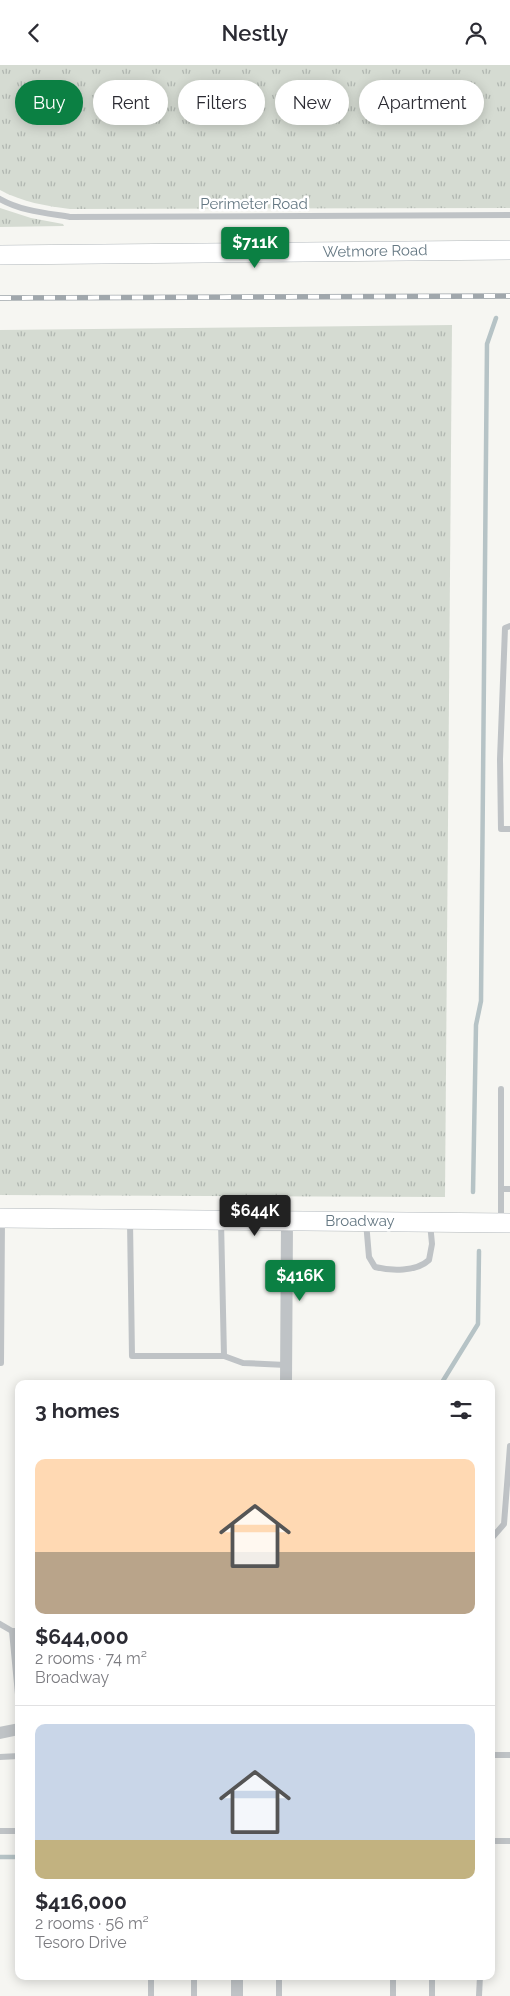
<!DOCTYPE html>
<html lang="en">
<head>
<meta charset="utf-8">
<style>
  :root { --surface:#fff; --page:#f7f7f7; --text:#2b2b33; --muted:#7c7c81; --line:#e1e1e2; --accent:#0b8043 }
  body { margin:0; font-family:Raleway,sans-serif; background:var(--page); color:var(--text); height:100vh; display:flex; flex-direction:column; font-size:19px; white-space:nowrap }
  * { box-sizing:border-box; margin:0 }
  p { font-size:16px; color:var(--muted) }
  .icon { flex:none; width:28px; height:28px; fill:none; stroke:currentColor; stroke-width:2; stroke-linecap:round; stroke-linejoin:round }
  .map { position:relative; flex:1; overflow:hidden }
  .sheet { position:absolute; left:15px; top:1315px; width:480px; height:600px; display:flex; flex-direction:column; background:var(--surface); border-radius:10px; box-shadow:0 2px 12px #0003 }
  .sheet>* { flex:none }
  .banner { position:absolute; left:15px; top:15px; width:480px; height:45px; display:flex; gap:10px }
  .price { position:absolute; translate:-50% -42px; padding:0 11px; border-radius:5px; background:var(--accent); color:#fff; font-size:16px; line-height:32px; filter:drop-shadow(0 1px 2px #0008) }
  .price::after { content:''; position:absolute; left:50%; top:30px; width:15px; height:11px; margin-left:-8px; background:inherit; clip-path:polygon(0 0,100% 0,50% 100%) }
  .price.on { background:#222; color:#fff }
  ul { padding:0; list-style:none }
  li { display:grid; align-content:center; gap:10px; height:265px; padding:0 20px }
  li+li { border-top:1px solid var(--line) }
  li span { display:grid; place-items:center; height:155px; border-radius:10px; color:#555 }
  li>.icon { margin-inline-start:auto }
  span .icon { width:90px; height:90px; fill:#fffc; stroke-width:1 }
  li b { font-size:21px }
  h2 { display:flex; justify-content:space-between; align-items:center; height:60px; padding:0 20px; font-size:21px }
  .pill { padding:0 18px; border-radius:22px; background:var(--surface); box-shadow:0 2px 12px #0003; font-size:18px; line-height:45px }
  .pill.on { background:var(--accent); color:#fff }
  header { display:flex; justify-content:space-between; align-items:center; height:65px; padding:0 20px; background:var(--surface); font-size:22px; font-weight:600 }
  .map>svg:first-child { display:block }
  .grass { fill:url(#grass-tufts) }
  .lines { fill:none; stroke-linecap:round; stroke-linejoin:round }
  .stream { stroke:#b6c3c6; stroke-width:4.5 }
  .secondary-casing { stroke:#b1b7bb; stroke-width:20 }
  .service { stroke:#bfc3c6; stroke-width:6 }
  .minor { stroke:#bfc3c6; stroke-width:12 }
  .secondary { stroke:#fff; stroke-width:19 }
  .rail-casing { stroke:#a0a7ac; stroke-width:5.5 }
  .rail { stroke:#fff; stroke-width:4; stroke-dasharray:11; stroke-linecap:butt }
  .labels { text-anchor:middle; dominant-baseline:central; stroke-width:5; stroke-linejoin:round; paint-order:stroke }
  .street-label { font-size:15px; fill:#657883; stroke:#fff }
</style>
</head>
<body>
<header><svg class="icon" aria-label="back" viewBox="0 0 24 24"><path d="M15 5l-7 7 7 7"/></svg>Nestly<svg class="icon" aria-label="person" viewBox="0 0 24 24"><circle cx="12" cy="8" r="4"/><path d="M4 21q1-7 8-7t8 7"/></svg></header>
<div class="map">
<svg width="510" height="1931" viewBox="0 0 510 1931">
  <defs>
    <pattern id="grass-tufts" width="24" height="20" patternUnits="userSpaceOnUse" patternTransform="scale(1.25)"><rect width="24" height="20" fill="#d5dbd2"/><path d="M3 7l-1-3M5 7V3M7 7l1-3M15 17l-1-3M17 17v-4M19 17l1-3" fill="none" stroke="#b0b6b0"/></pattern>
  </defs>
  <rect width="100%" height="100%" fill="#f6f6f2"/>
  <g class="grass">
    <path d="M 0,0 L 510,0 L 510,143 L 70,144 C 46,141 22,137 0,125 Z"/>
    <polygon points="0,143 31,153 63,159 64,161 0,162"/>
    <polygon points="452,260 445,1132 0,1130 0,265"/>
  </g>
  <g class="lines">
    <g class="stream">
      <polyline points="473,1127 476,960 481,936 487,279 496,253"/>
      <polyline points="441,1319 478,1259 479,1186"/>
      <polyline points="0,1792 19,1792"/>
    </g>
    <g class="secondary-casing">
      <g id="secondary">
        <polyline points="0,190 510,185"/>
        <polyline points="0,1153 510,1158"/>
      </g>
    </g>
    <g class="service">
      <path d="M 0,134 C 21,146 46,148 70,152 L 510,150"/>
      <polyline points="510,561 505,563 500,694 501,764 510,764"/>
      <polyline points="501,1024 501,1124 510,1124"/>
      <polyline points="130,1156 132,1291 224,1291 221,1156"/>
      <polyline points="501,1156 501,1124"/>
      <path d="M 366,1157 L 369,1192 L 375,1202 C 391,1206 416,1207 429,1195 L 432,1179 L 430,1158"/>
      <polyline points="224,1291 243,1298 286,1300"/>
      <polyline points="1,1298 2,1154"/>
      <polyline points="491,1474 504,1459 510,1381"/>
      <polyline points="0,1559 12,1566"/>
      <polyline points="19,1566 12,1566 19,1640"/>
      <polyline points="491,1690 510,1690"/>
      <polyline points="0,1692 19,1691"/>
      <polyline points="0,1766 19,1766"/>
      <polyline points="491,1776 510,1776"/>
      <polyline points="151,1911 151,1931"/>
      <polyline points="194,1911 194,1931"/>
      <polyline points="279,1931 279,1911"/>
      <polyline points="393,1931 393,1911"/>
      <polyline points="432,1931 432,1911"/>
      <polyline points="479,1931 480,1911"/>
    </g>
    <g class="minor">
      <polyline points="286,1319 287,1156"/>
      <polyline points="0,1668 19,1664"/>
      <polyline points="237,1931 237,1911"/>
    </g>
    <use href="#secondary" class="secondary"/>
    <g class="rail-casing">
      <polyline id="rail" points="0,233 510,231"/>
    </g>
    <use href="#rail" class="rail"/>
  </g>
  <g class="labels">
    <g class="street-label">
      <text x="254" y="139">Perimeter Road</text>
      <text transform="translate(375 186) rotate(-1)">Wetmore Road</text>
      <text x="360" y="1156">Broadway</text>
    </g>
  </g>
</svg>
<b class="price" style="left:255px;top:204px">$711K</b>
<b class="price on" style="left:255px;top:1172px">$644K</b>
<b class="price" style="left:300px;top:1237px">$416K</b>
<div class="banner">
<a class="pill on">Buy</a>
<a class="pill">Rent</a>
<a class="pill">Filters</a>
<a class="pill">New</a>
<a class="pill">Apartment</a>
</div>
<section class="sheet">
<h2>3 homes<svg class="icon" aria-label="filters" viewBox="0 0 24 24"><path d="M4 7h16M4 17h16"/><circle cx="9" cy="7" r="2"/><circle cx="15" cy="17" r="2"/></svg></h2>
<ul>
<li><span style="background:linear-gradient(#ffd9b3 60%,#b9a48a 0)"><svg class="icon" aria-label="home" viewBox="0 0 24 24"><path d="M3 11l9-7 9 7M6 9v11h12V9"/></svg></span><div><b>$644,000</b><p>2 rooms · 74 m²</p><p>Broadway</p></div></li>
<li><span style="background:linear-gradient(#c9d6e8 75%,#c2b280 0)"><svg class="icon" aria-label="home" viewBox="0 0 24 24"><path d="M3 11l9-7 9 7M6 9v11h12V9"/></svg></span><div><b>$416,000</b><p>2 rooms · 56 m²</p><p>Tesoro Drive</p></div></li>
</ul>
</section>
</div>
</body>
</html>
